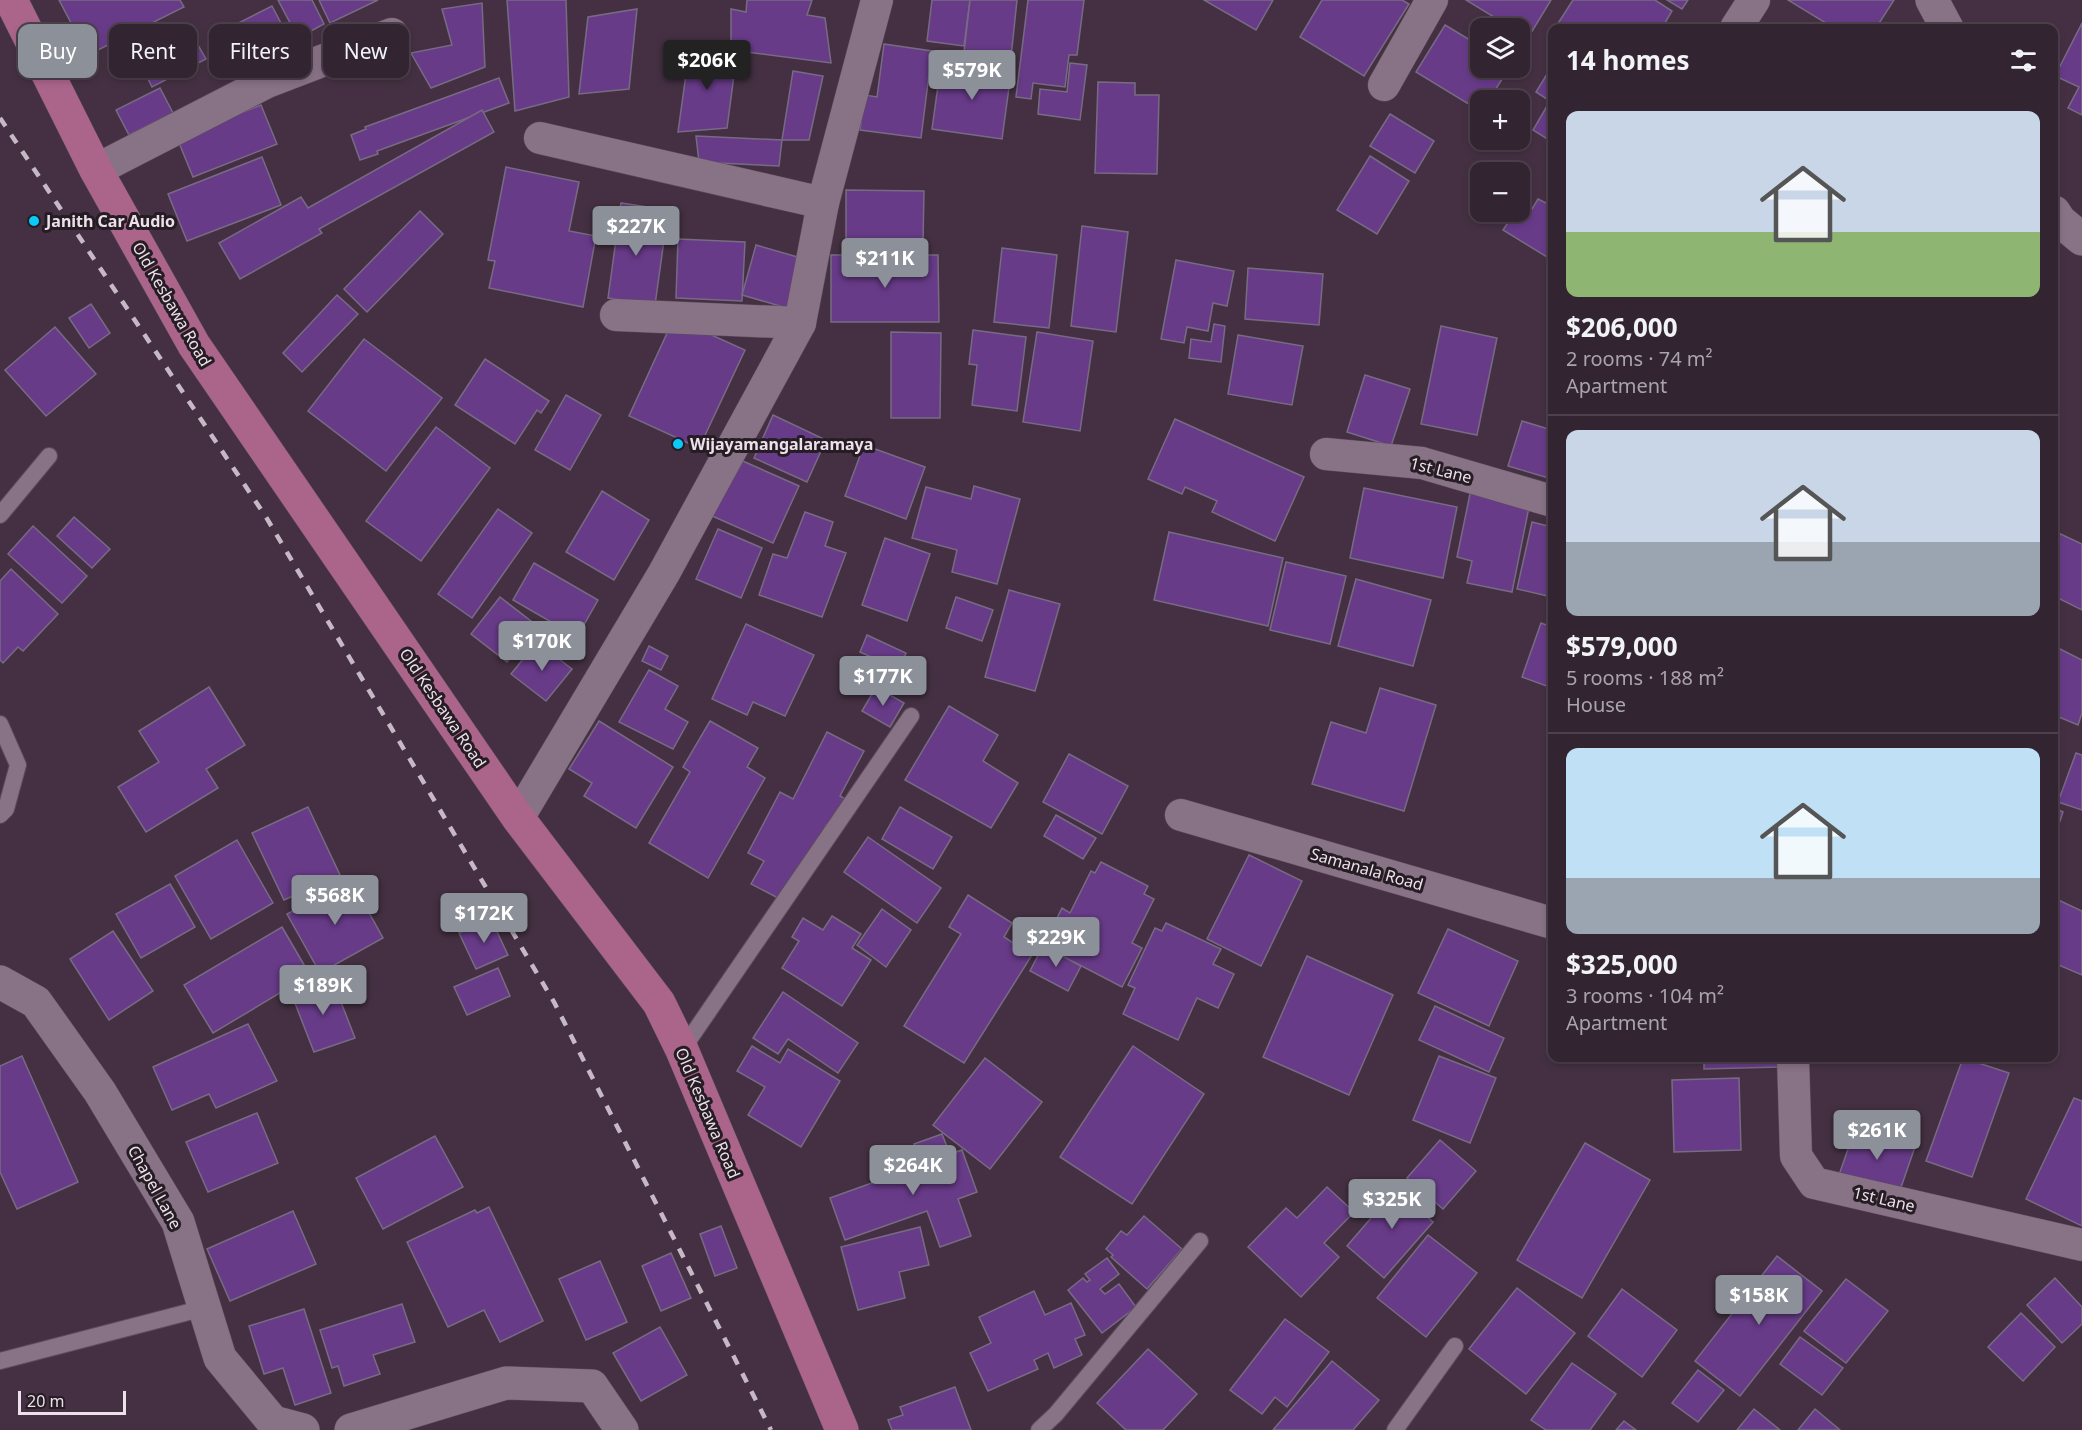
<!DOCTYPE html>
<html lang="en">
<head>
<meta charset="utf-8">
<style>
  :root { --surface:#332432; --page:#3e303e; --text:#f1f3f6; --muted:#a9a4ac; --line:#4e414d; --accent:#8c9099 }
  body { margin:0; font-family:"Noto Sans",sans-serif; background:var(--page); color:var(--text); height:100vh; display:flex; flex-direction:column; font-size:22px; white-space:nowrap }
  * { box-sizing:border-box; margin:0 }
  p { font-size:20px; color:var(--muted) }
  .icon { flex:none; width:33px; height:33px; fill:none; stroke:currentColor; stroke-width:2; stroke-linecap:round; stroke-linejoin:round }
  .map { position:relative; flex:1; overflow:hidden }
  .drawer { position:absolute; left:1548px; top:24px; width:510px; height:1038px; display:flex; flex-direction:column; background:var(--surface); border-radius:12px; box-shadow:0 3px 9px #0003,0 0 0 2px var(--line) }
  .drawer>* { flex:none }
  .banner { position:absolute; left:18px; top:24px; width:570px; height:54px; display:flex; gap:12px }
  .tools { position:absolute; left:1470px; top:18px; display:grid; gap:12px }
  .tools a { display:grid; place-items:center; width:60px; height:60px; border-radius:12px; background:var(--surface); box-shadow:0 3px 9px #0003,0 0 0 2px var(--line); font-size:30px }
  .scale { position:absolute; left:18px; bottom:15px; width:108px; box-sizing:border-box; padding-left:6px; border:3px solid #ede0eb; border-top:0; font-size:16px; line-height:21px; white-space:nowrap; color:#ede0eb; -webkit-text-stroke:4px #251c24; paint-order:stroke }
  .price { position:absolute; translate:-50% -51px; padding:0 14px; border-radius:6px; background:var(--accent); color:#fff; font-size:20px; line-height:39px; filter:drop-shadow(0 2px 3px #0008) }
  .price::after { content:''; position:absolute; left:50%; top:36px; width:18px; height:14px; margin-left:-9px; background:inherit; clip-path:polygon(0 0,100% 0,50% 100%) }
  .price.on { background:#222; color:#fff }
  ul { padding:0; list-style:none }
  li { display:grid; align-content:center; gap:12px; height:318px; padding:0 18px }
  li+li { border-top:2px solid var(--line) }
  li span { display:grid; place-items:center; height:186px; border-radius:12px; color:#555 }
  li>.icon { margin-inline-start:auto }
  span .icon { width:108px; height:108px; fill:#fffc; stroke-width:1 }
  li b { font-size:26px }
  h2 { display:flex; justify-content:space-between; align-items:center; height:72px; padding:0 18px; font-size:26px }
  .tag { padding:0 21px; border-radius:12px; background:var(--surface); box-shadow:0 3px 9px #0003,0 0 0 2px var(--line); font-size:21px; line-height:54px }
  .tag.on { background:var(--accent); color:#fff }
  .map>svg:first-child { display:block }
  .building { fill:#683b89; stroke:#776b83; stroke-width:1.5 }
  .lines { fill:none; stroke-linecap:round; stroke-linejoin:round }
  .service-casing { stroke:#5d4c5b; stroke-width:18 }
  .minor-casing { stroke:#5d4c5b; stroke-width:33 }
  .tertiary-casing { stroke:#5d4c5b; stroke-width:34 }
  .primary-casing { stroke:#5d4c5b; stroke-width:34 }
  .service { stroke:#887286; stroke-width:16 }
  .minor { stroke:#887286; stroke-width:32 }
  .tertiary { stroke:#887286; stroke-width:33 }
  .primary { stroke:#ab658b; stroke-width:33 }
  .rail { stroke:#c7b8c5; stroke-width:4.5; stroke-dasharray:10 10; stroke-linecap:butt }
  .poi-dot { fill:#0acafa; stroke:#251c24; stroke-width:2 }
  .labels { text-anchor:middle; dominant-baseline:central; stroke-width:6; stroke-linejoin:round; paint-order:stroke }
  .poi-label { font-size:16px; font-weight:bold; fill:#ede0eb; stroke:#251c24; text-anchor:start }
  .street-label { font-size:16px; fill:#ede0eb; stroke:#251c24 }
</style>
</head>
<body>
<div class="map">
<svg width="2082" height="1430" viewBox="0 0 2082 1430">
  <rect width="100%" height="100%" fill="#443042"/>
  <g class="building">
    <polygon points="59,0 180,0 184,7 88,55"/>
    <polygon points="278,0 312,0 324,24 298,38"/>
    <polygon points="319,0 378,0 330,23"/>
    <polygon points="507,0 566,0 569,97 515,111"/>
    <polygon points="747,0 812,0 807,15 825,18 831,63 731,50 731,9 746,12"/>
    <polygon points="932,0 970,0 964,46 927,41"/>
    <polygon points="970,0 1017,0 1010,67 963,61"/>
    <polygon points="1028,0 1084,0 1077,55 1069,55 1065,87 1033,83 1031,99 1016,97"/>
    <polygon points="1204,0 1273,0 1256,30"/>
    <polygon points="1322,0 1402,0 1409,4 1364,76 1300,37"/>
    <polygon points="1466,0 1551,0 1528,38 1520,33 1520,28 1512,28"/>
    <polygon points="1573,0 1655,0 1672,11 1662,28 1555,28"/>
    <polygon points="1667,0 1688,0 1682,9"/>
    <polygon points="1788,0 1894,0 1876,28 1834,28"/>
    <polygon points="482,3 485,67 431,88 411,53 452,45 442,9"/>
    <polygon points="272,6 293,46 230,79 209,38"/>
    <polygon points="637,9 629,89 579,94 588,17"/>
    <polygon points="2082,23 2082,115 2068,108 2079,87 2055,76"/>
    <polygon points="1445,25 1480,46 1480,68 1509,68 1489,100 1480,100 1480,111 1416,72"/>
    <polygon points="194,38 206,59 152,87 141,65"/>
    <polygon points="884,44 932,51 921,138 860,130 865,95 877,97"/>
    <polygon points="690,45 736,60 727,128 678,132"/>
    <polygon points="1070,63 1087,65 1080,120 1038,114 1040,89 1067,92"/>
    <polygon points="941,64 1011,73 1002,139 932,129"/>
    <polygon points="1552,66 1552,142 1533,130 1550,101 1536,92"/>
    <polygon points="793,71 823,76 809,140 782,140"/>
    <polygon points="499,78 509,103 377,151 378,154 360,160 351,135 366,129 365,127"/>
    <polygon points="1098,82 1135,83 1135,95 1159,95 1157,174 1095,173"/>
    <polygon points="160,88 173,113 129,135 116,110"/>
    <polygon points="261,105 277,144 193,177 177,138"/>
    <polygon points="482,110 494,132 319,229 322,233 240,279 219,243 301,197 308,208"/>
    <polygon points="1390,114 1434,141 1415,173 1370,146"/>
    <polygon points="696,136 782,140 779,166 699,162"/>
    <polygon points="1370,156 1409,181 1377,234 1337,210"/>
    <polygon points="262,157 281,205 187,241 168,194"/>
    <polygon points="506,167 579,182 569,231 596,236 583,307 489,288 495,261 488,260"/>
    <polygon points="846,190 924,191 923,243 846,241"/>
    <polygon points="1538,199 1550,205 1552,201 1552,249 1547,257 1503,230 1515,212 1520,212 1520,202 1532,209"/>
    <polygon points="621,203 654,208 650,232 665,233 655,305 608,298"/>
    <polygon points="420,211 443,234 367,312 344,289"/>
    <polygon points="1082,226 1128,232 1116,332 1071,326"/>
    <polygon points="678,239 745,242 742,301 676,298"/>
    <polygon points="756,245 801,258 787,308 742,295"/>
    <polygon points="1002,248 1057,255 1049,328 994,322"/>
    <polygon points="831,255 938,255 939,322 831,322"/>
    <polygon points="1176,260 1234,271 1227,306 1213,303 1208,331 1187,327 1184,343 1161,339"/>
    <polygon points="1248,268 1323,274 1319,325 1245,319"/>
    <polygon points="337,295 358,314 302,372 283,353"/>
    <polygon points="91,304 110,333 89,348 69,318"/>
    <polygon points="674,318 745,350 699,448 629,416"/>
    <polygon points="1214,324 1225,326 1221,362 1189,358 1191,339 1211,342"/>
    <polygon points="1441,326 1497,338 1477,435 1421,424"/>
    <polygon points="55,327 96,374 46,416 5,370"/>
    <polygon points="973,330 1026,337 1017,411 972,405 977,365 969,364"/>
    <polygon points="891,332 941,333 940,418 891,418"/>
    <polygon points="1037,332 1093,341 1080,431 1023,422"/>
    <polygon points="1238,335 1303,346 1292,405 1228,394"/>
    <polygon points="364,339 442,398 386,471 308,411"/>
    <polygon points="485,359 549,401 541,413 537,410 515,444 455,405"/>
    <polygon points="1365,375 1410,389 1391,446 1347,432"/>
    <polygon points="566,395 601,415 570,470 535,450"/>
    <polygon points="773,415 826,440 807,482 754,458"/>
    <polygon points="1175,419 1304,477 1275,541 1212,512 1217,501 1185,487 1182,494 1148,479"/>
    <polygon points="1522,421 1552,430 1552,479 1508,466"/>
    <polygon points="436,427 490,468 421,561 366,521"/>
    <polygon points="864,445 925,467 906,519 845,496"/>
    <polygon points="736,458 799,486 773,543 710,515"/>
    <polygon points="974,486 1020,499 997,584 952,572 957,550 912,538 926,487 971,499"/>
    <polygon points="1364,488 1457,507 1443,578 1350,558"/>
    <polygon points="1471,489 1530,502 1512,592 1467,583 1472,561 1457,557"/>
    <polygon points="602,491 649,520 614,580 566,552"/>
    <polygon points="498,509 532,533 472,618 438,594"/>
    <polygon points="805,512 833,522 825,546 846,553 822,617 759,595 773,554 787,558"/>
    <polygon points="74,517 110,549 92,568 57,536"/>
    <polygon points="1532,522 1552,527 1552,597 1517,589"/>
    <polygon points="33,526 87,576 62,603 8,554"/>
    <polygon points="718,529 762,548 741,598 696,579"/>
    <polygon points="2054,531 2082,544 2082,610 2054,596"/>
    <polygon points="1169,532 1283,558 1268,626 1154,600"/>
    <polygon points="885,538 930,554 907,621 862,605"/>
    <polygon points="1286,562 1346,576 1330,644 1270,630"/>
    <polygon points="534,563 598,600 577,637 513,600"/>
    <polygon points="11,569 58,614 23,651 18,647 3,663 0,660 0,581"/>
    <polygon points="1356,579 1431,600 1413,666 1338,646"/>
    <polygon points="1009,590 1060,604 1035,691 985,677"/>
    <polygon points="500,597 536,625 507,662 471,634"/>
    <polygon points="956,597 993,610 982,641 946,628"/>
    <polygon points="1541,623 1552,627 1552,688 1522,677"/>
    <polygon points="746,624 814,655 785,716 753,702 747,715 712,699"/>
    <polygon points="867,635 906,653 899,669 860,652"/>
    <polygon points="537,642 572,669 546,701 511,674"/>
    <polygon points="649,646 668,656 661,670 642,661"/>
    <polygon points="2054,646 2082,660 2082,713 2078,725 2054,715"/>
    <polygon points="649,670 678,686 665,709 688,722 673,749 619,722"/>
    <polygon points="209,687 245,745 206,769 218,788 146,832 118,787 159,762 139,731"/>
    <polygon points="876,687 904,703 890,727 862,711"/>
    <polygon points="1380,688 1436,705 1404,811 1312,784 1331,722 1366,733"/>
    <polygon points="949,706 998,735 983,761 1018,783 991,828 905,780"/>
    <polygon points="599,721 673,767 636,828 584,796 592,783 569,769"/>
    <polygon points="710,721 758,748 747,767 765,778 708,878 649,843 690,772 683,767"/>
    <polygon points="827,732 864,751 840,796 847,800 832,828 826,825 798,880 780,899 751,884 764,861 748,853 780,792 793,799"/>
    <polygon points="2076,753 2082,755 2082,810 2058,802"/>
    <polygon points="1069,754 1128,786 1102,834 1043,802"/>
    <polygon points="308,807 340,875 284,900 252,833"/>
    <polygon points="900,807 952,837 933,869 882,839"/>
    <polygon points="2054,808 2063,812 2054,839"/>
    <polygon points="1056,815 1096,838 1083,859 1044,836"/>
    <polygon points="868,837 941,888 917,923 844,872"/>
    <polygon points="237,840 273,903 211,939 175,876"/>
    <polygon points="1249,855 1302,881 1261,966 1207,939"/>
    <polygon points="1101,862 1148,886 1144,894 1154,899 1132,943 1142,948 1122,987 1043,946 1062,908 1070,913 1091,871 1095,873"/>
    <polygon points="351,880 383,938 320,973 287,914"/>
    <polygon points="170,884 195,927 141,958 116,914"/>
    <polygon points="968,895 1012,923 1004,937 1032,955 964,1063 904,1026 961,934 949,927"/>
    <polygon points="2054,898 2082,911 2082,975 2054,963"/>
    <polygon points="882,909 911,930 886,967 857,945"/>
    <polygon points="832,916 861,934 852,948 871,960 842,1006 782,968 799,941 792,937 803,918 823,930"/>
    <polygon points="491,919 508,955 476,969 459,933"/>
    <polygon points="1166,923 1221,949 1213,964 1234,974 1218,1008 1197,998 1178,1040 1123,1014 1135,988 1128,985 1155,928 1162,931"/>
    <polygon points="282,927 310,975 213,1033 184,985"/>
    <polygon points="1448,929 1518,961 1489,1026 1418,993"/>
    <polygon points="113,931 153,991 109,1020 70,959"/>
    <polygon points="1043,946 1081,966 1068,991 1030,971"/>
    <polygon points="1307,956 1393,995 1349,1095 1263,1057"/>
    <polygon points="498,968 510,996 467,1015 454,987"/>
    <polygon points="332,979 355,1038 314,1052 291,993"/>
    <polygon points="783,992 858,1043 838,1073 788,1039 778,1054 753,1038"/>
    <polygon points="1435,1006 1504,1038 1489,1072 1419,1040"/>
    <polygon points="248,1024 277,1081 216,1108 209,1094 172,1110 153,1067"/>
    <polygon points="752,1046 780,1063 788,1049 840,1081 801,1147 748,1115 765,1087 737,1071"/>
    <polygon points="1133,1046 1204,1094 1132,1204 1060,1157"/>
    <polygon points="22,1056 78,1182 17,1209 0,1172 0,1066"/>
    <polygon points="1439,1056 1496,1078 1470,1143 1413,1120"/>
    <polygon points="985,1058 1042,1102 990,1169 933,1125"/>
    <polygon points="1704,1058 1779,1058 1780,1067 1704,1069"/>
    <polygon points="1963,1058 2009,1073 1972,1177 1926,1161"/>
    <polygon points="1739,1078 1741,1150 1674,1152 1672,1080"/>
    <polygon points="2074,1098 2082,1101 2082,1226 2026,1199"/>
    <polygon points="257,1113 278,1163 208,1192 186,1142"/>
    <polygon points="1856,1126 1915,1147 1898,1196 1839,1175"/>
    <polygon points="942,1134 950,1154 962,1150 977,1192 958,1199 971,1236 940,1247 927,1211 845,1240 830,1198 922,1165 914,1144"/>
    <polygon points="435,1136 463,1187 383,1229 356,1178"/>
    <polygon points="1440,1140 1476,1171 1443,1209 1407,1178"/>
    <polygon points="1585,1143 1650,1180 1582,1298 1517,1260"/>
    <polygon points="1402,1182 1431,1206 1424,1214 1433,1222 1384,1278 1347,1246"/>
    <polygon points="1327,1187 1354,1212 1324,1243 1339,1257 1301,1297 1248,1247 1286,1208 1297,1218"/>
    <polygon points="489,1207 543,1321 500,1342 484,1310 448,1327 407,1242 475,1210 477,1213"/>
    <polygon points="293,1211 316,1264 230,1301 207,1249"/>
    <polygon points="1144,1216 1182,1249 1147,1289 1111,1257 1113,1255 1106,1249 1121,1231 1127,1235"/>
    <polygon points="721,1226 737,1268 715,1276 700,1234"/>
    <polygon points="920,1227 929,1265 899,1272 905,1298 858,1310 841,1247"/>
    <polygon points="1428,1235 1477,1273 1426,1337 1377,1298"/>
    <polygon points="671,1253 691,1298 661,1311 642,1266"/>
    <polygon points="1777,1256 1822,1291 1740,1396 1695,1361"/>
    <polygon points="1107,1258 1119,1274 1100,1289 1105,1294 1119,1284 1136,1307 1102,1333 1068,1290 1083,1278 1087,1282 1090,1280 1085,1274"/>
    <polygon points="600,1261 627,1322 586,1340 559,1279"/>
    <polygon points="2055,1278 2082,1307 2082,1324 2062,1343 2027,1305"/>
    <polygon points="1846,1279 1888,1311 1846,1363 1804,1331"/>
    <polygon points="1517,1288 1575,1333 1526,1394 1469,1349"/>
    <polygon points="1622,1289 1677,1330 1642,1377 1588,1336"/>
    <polygon points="1034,1291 1045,1315 1071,1303 1085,1335 1075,1339 1082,1355 1054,1368 1048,1353 1034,1360 1038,1369 988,1391 970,1353 991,1343 979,1317"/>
    <polygon points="402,1304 415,1342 373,1355 380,1374 344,1386 338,1366 332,1368 320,1330"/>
    <polygon points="304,1309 331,1393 295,1405 283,1368 264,1374 249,1326"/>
    <polygon points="2021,1313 2055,1347 2023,1381 1988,1347"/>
    <polygon points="1285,1319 1329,1352 1287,1407 1275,1397 1262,1414 1230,1390"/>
    <polygon points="660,1327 687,1375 641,1401 613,1353"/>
    <polygon points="1800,1337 1843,1368 1822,1395 1780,1364"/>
    <polygon points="1148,1349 1197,1394 1163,1430 1126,1430 1097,1403"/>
    <polygon points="1332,1361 1379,1400 1353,1430 1273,1430"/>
    <polygon points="1572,1363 1616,1394 1590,1430 1546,1430 1531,1420"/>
    <polygon points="1698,1370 1724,1390 1698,1422 1672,1403"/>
    <polygon points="955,1387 971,1430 892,1430 888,1420 903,1415 900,1407"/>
    <polygon points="1754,1409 1780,1430 1737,1430"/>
    <polygon points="1815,1409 1840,1430 1798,1430"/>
    <polygon points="1624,1421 1636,1430 1616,1430"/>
  </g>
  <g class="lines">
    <g class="service-casing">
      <g id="service">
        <polyline points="0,515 49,456"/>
        <polyline points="0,724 18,765 6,809 0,815"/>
        <polyline points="682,1050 911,716"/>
        <polyline points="0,1361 204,1308"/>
        <polyline points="1039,1430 1056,1414 1200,1241"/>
        <polyline points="1395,1430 1455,1346"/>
      </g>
    </g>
    <g class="minor-casing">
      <g id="minor">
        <polyline points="1736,28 1754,0"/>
        <polyline points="1384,85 1432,0"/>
        <polyline points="540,138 823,203"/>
        <polyline points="96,170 267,82 392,34"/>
        <polyline points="616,315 800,323"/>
        <polyline points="1326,454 1422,463 1552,501"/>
        <polyline points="1181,815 1552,923"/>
        <polyline points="518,818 664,573 800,323 823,203 877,0"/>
        <polyline points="1793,1058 1796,1156 1814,1183 2082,1245"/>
      </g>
    </g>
    <g class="tertiary-casing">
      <g id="tertiary">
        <polyline points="1932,0 1947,28"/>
        <polyline points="2054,212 2060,221 2082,239"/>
        <polyline points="0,982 36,1002 100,1092 178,1222 220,1358 273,1422 303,1430"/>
        <polyline points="351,1430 506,1383 592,1386 622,1430"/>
      </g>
    </g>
    <g class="primary-casing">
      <polyline id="primary" points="11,0 96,170 194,345 518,818 659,1003 682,1050 842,1430"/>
    </g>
    <use href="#service" class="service"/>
    <use href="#minor" class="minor"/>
    <use href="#tertiary" class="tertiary"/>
    <use href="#primary" class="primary"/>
    <polyline class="rail" points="0,118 266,517 554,1002 771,1430"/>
  </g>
  <g class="poi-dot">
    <circle cx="34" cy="221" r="6"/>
    <circle cx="678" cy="444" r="6"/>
  </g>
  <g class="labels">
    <g class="poi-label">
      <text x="46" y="221">Janith Car Audio</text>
      <text x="690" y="444">Wijayamangalaramaya</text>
    </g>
    <g class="street-label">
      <text transform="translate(172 304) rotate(60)">Old Kesbawa Road</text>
      <text transform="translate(1441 470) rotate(14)">1st Lane</text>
      <text transform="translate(443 708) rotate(56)">Old Kesbawa Road</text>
      <text transform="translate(1367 869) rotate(16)">Samanala Road</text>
      <text transform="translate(708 1113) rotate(67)">Old Kesbawa Road</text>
      <text transform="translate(155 1187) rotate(61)">Chapel Lane</text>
      <text transform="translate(1884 1199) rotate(13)">1st Lane</text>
    </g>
  </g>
</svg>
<div class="tools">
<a><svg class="icon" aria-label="layers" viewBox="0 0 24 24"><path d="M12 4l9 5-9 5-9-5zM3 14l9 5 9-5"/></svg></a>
<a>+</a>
<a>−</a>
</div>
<div class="scale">20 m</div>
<b class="price on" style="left:707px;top:91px">$206K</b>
<b class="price" style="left:972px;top:101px">$579K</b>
<b class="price" style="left:636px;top:257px">$227K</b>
<b class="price" style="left:885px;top:289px">$211K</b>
<b class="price" style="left:542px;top:672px">$170K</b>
<b class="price" style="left:883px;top:707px">$177K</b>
<b class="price" style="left:335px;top:926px">$568K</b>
<b class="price" style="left:484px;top:944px">$172K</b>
<b class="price" style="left:1056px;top:968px">$229K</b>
<b class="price" style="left:323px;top:1016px">$189K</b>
<b class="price" style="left:1877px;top:1161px">$261K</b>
<b class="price" style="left:913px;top:1196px">$264K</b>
<b class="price" style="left:1392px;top:1230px">$325K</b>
<b class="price" style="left:1759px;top:1326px">$158K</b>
<div class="banner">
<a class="tag on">Buy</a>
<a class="tag">Rent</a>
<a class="tag">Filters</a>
<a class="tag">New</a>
</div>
<section class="drawer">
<h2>14 homes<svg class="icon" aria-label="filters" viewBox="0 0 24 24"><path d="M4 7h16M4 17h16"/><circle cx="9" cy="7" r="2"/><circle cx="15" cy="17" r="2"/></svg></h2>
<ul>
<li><span style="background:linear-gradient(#c9d6e8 65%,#8fb573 0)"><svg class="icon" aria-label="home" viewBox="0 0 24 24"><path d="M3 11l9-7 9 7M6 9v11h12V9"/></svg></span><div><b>$206,000</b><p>2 rooms · 74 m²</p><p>Apartment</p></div></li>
<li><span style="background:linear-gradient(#c9d6e8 60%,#9aa5b1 0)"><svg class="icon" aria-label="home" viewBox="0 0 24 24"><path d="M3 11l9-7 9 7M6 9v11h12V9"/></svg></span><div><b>$579,000</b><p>5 rooms · 188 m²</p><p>House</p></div></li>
<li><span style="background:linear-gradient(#bfe0f5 70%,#9aa5b1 0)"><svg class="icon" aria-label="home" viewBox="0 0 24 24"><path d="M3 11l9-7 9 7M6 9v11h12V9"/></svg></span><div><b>$325,000</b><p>3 rooms · 104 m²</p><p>Apartment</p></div></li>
</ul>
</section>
</div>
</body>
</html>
